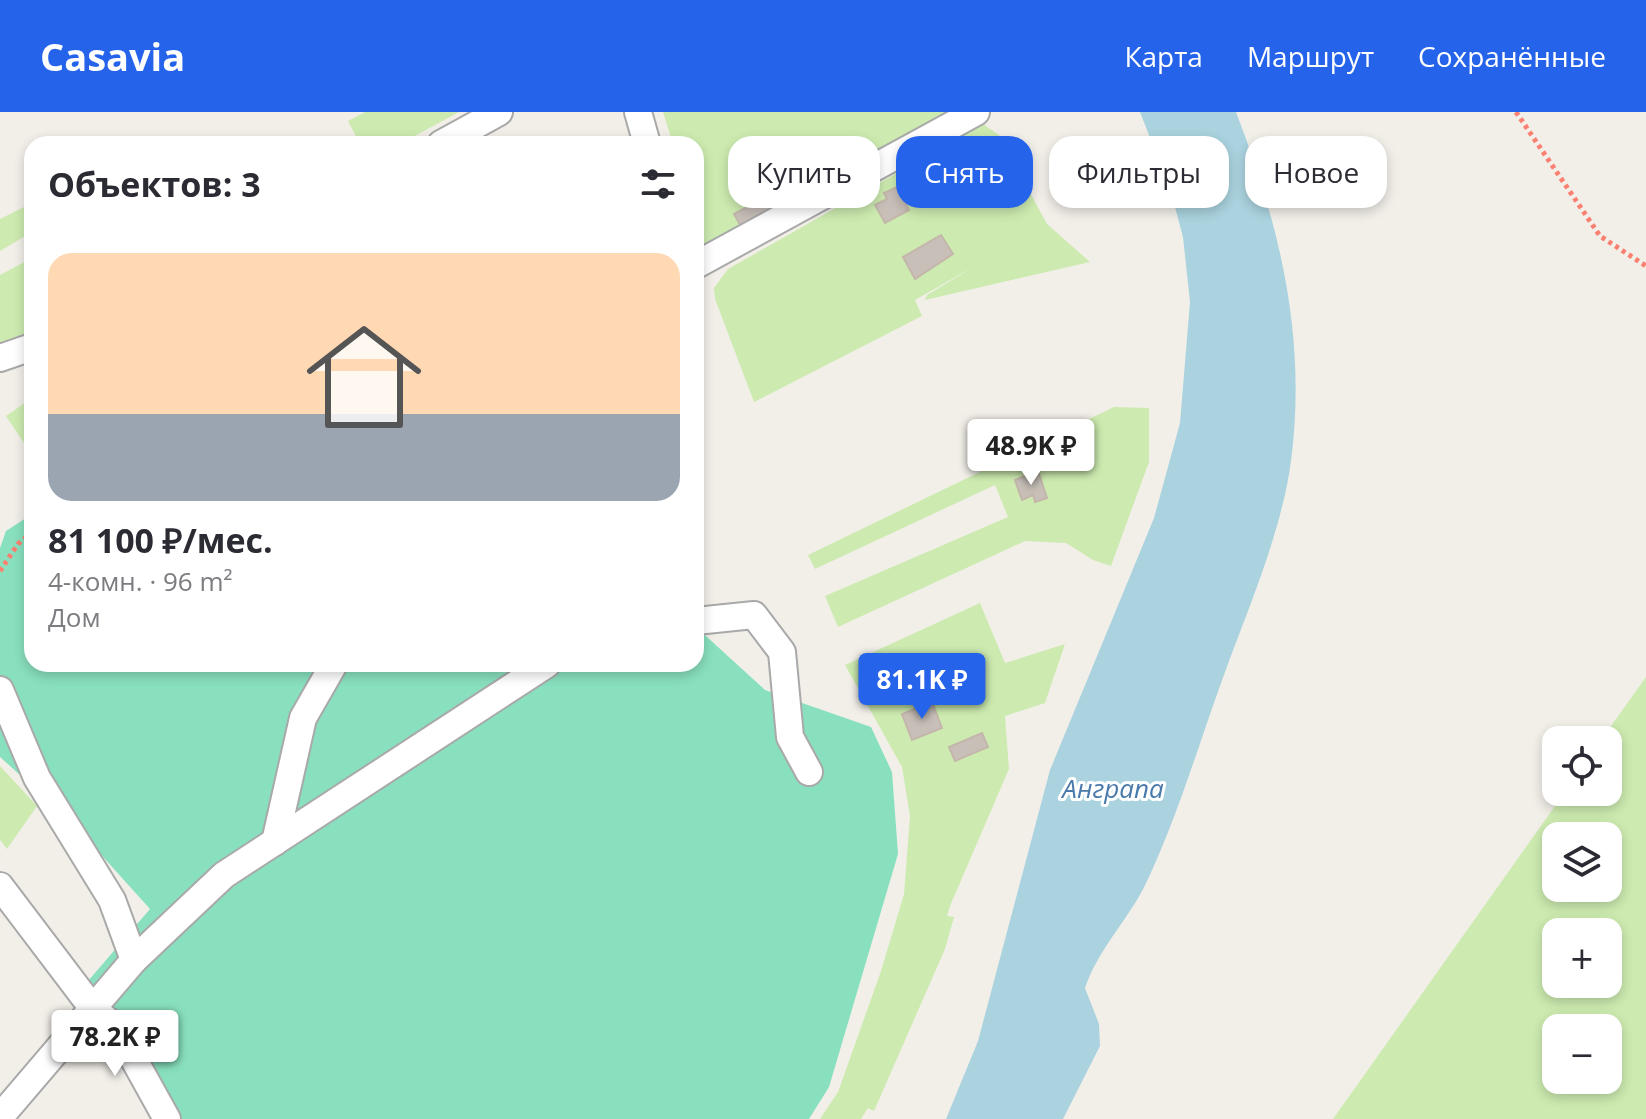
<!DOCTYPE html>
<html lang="ru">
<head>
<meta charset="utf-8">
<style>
  :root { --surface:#fff; --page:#f2f2f3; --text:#2b2b33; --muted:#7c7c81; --accent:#2563eb }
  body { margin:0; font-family:"Open Sans",sans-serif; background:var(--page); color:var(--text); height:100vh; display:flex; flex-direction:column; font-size:30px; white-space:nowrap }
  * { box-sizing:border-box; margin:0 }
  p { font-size:26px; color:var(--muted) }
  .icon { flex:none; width:44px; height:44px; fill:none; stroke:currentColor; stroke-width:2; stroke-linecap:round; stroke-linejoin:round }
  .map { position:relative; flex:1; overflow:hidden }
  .sheet { position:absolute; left:24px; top:24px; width:680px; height:536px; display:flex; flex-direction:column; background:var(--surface); border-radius:24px; box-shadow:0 4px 12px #0003 }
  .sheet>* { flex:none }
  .guide { position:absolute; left:728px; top:24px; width:760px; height:72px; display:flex; gap:16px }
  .fabs { position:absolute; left:1542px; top:614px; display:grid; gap:16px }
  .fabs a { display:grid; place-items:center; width:80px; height:80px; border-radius:16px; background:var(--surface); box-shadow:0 4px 12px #0003; font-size:40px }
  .price { position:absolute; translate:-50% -68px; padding:0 18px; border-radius:8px; background:#fff; color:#222; font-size:26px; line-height:52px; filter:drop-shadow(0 2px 4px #0008) }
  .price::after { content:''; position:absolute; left:50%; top:48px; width:24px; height:18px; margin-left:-12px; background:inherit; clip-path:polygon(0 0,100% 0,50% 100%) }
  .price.active { background:var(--accent); color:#fff }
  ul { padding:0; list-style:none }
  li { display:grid; align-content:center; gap:16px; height:424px; padding:0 24px }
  li span { display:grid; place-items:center; height:248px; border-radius:24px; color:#555 }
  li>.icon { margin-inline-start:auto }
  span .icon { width:144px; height:144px; fill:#fffc; stroke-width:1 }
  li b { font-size:34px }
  h2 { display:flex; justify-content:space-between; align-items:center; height:96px; padding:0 24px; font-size:34px }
  .tag { padding:0 28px; border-radius:24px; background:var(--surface); box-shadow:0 4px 12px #0003; font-size:28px; line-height:72px }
  .tag.active { background:var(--accent); color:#fff }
  header { display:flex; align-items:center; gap:48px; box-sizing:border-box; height:112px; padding:0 40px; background:var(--accent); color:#fff }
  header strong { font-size:38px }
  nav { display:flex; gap:44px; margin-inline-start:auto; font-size:28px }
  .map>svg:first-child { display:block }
  .grass { fill:#cdebb0; fill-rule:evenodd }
  .pitch { fill:#88e0be }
  .water { fill:#aad3df }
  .building { fill:#c7bfb8; stroke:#c4b6ab; stroke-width:2 }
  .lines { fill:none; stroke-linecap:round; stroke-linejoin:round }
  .minor-casing { stroke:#a9a9a9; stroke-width:30 }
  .path { stroke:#fa8072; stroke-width:5; stroke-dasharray:4 4; stroke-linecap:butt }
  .minor { stroke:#fff; stroke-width:26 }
  .labels { text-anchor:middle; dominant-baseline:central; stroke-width:6; stroke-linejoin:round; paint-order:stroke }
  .water-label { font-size:26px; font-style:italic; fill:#4a7aab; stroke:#fff }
</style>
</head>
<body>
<header>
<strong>Casavia</strong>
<nav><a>Карта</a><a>Маршрут</a><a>Сохранённые</a></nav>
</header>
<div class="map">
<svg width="1646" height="1007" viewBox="0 0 1646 1007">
  <rect width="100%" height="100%" fill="#f2efe9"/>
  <g class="grass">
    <polygon points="365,0 459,0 400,32 360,32 348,9"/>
    <polygon points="663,0 964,0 702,144 696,126 696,32 673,32"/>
    <polygon points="983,12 999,23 1047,112 1090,150 925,188 927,183 975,154 915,188 922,204 754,290 715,187 714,176 728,157"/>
    <polygon points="32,91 32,120 0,139 0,107"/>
    <polygon points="32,146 32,226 0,239 0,163"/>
    <polygon points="32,286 32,343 6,304"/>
    <polygon points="1114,295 1149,296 1149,350 1111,454 1093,448 1066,431 1025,429 838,515 825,484 1008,405 995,373 815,457 808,443"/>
    <polygon points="980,491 1005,551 1065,532 1045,591 1005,604 1009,657 950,794 947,804 954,805 945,837 874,999 868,996 861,1007 820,1007 838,980 881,859 904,782 910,704 902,655 845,553"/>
    <path d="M 1646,565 L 1646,1007 L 1333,1007 L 1565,680 L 1608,680 L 1608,628 L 1601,628 ZM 1556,724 L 1608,724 L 1608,776 L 1556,776 ZM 1556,820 L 1608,820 L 1608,872 L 1556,872 ZM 1556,916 L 1608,916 L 1608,968 L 1556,968 Z"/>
    <polygon points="0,654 37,694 7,737 0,728"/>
  </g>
  <polygon class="pitch" points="32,402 32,552 696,552 696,515 765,578 871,615 892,660 898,742 829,975 809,1007 180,1007 129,916 105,899 88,869 150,797 68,706 0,645 0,436 6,419"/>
  <path class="water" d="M 1140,0 L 1236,0 C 1280,114 1307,226 1291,349 C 1281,424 1245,503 1220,574 C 1197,638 1177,705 1148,767 C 1130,807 1100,833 1085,876 L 1099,912 L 1100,934 L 1063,1007 L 946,1007 L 978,929 L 1050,658 L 1154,406 L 1180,311 L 1190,190 L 1183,125 L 1171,80 Z"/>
  <g class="building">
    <polygon points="897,75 909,98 885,111 875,93 887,87 884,81"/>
    <polygon points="770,83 780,101 744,120 734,102"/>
    <polygon points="941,123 953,142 915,167 903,145"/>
    <polygon points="1038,359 1047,386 1035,390 1033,383 1022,388 1015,368"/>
    <polygon points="932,590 942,616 912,628 902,602"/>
    <polygon points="982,621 988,635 955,649 949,635"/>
  </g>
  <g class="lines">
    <g class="minor-casing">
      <g id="minor">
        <polyline points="638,0 647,32"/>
        <polyline points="441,32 499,0"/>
        <polyline points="696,153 976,0"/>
        <polyline points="0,246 32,235"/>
        <polyline points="696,509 754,503 782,540 790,625 809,660"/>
        <polyline points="0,578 37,666 112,788 134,848 0,1005"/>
        <polyline points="275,730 303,606 334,552"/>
        <polyline points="0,774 94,898 116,915 167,1007"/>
        <polyline points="134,848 224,763 547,552"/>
      </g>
    </g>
    <g class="path">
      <polyline points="1516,0 1600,124 1646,154"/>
      <polyline points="0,459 18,432 32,420"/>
    </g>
    <use href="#minor" class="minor"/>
  </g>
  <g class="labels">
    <g class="water-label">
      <text x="1113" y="676">Анграпа</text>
    </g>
  </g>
</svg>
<div class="fabs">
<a><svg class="icon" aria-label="locate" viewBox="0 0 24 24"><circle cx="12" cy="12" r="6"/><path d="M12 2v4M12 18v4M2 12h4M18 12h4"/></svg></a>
<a><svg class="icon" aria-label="layers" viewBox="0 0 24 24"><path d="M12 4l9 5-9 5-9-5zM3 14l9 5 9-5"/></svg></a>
<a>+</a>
<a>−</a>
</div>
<b class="price" style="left:1031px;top:375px">48.9K ₽</b>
<b class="price active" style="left:922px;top:609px">81.1K ₽</b>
<b class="price" style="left:115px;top:966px">78.2K ₽</b>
<div class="guide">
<a class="tag">Купить</a>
<a class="tag active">Снять</a>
<a class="tag">Фильтры</a>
<a class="tag">Новое</a>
</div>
<section class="sheet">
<h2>Объектов: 3<svg class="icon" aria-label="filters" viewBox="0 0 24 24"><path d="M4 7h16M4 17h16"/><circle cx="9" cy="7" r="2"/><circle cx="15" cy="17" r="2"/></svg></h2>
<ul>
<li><span style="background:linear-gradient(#ffd9b3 65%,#9aa5b1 0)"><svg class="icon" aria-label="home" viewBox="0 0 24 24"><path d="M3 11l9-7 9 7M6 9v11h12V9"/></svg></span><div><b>81 100 ₽/мес.</b><p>4-комн. · 96 m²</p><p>Дом</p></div></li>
</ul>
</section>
</div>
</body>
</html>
